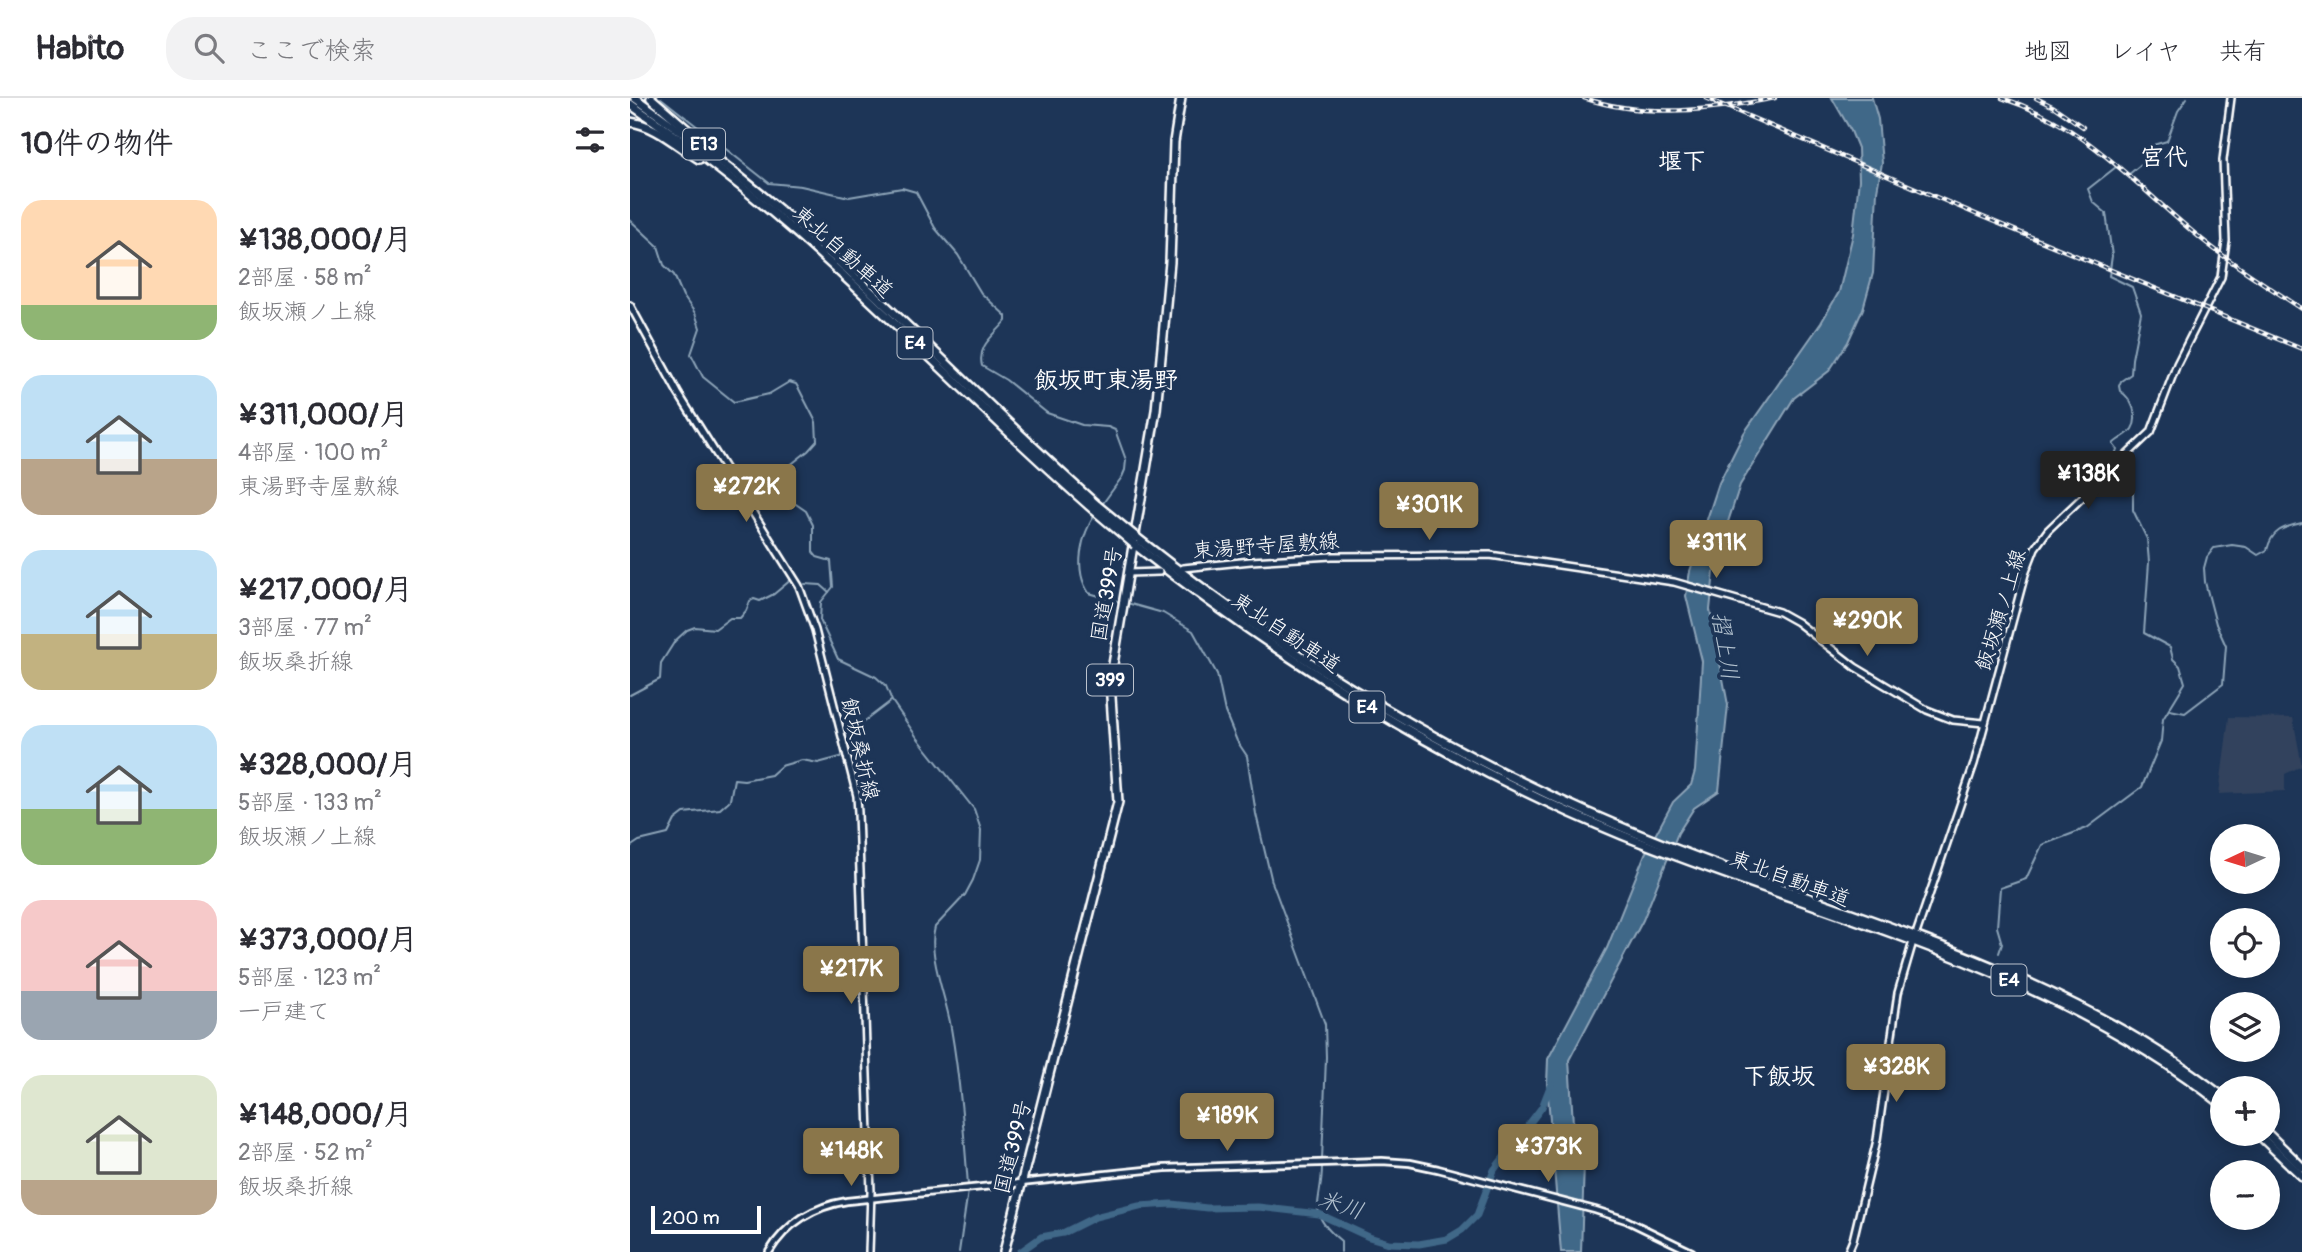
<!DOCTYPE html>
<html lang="ja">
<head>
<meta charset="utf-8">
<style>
  :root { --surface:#fff; --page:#f2f2f3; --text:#2b2b33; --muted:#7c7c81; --line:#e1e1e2; --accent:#8a764a }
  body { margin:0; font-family:Pangolin,"Klee One",sans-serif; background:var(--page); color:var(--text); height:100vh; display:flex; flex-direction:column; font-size:26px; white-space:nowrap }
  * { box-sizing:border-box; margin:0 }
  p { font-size:23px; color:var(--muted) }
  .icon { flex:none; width:38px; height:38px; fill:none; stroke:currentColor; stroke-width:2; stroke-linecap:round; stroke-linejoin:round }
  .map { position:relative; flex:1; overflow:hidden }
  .details { display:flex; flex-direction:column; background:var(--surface); width:630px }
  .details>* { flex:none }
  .needle { width:46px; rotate:266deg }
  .buttons { position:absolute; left:1580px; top:726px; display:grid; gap:14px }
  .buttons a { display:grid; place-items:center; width:70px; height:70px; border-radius:50%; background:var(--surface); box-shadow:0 4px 18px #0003; font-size:35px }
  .scale { position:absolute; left:21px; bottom:18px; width:110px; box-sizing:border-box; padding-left:7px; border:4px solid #fff; border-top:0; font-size:19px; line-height:24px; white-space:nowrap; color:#fff; -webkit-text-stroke:5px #1d3557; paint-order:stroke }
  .price { position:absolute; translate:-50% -60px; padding:0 16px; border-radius:7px; background:var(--accent); color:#fff; font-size:23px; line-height:46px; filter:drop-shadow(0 2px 4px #0008) }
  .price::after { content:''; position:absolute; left:50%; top:42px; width:21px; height:16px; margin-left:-10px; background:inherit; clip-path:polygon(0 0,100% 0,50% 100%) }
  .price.selected { background:#222; color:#fff }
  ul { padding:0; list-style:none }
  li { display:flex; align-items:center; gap:21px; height:175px; padding:0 21px }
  li span { display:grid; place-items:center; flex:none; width:196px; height:140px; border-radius:21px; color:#555 }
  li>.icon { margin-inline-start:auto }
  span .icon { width:84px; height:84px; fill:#fffc; stroke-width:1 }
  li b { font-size:30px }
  h2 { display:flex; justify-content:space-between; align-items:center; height:84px; padding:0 21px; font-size:30px }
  header { display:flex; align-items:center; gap:42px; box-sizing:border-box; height:98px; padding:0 35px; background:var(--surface); border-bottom:2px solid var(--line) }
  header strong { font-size:33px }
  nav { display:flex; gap:38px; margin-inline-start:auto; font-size:24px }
  .search { width:490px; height:63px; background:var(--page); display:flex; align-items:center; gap:18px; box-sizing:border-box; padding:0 24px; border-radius:28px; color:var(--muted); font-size:26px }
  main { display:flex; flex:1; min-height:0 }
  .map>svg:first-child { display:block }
  .built { fill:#31425d }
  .water { fill:#416788; stroke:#8da4b8; stroke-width:2 }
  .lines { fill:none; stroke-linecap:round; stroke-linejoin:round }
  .stream { stroke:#8da4b8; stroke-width:2 }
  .river { stroke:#416788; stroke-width:7 }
  .minor-casing { stroke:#fff; stroke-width:10 }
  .major-casing { stroke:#fff; stroke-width:10 }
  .highway-casing { stroke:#fff; stroke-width:12 }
  .minor { stroke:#1d3557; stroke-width:4.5 }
  .major { stroke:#1d3557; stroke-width:5 }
  .highway { stroke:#1d3557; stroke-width:7 }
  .rail-casing { stroke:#fff; stroke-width:4.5 }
  .rail { stroke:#1d3557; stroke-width:2; stroke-dasharray:5; stroke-linecap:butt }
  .highway-bridge-casing { stroke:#fff; stroke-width:12; stroke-linecap:butt }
  .highway-bridge { stroke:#1d3557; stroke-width:7 }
  .labels { text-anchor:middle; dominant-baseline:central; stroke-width:7; stroke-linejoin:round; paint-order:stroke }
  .shield { fill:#1d3557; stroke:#bbc2cd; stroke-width:2 }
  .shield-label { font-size:19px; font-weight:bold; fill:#fff }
  .street-label { font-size:21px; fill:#fff; stroke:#1d3557 }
  .water-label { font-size:23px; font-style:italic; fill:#b3c2cf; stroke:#1d3557 }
  .quarter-label { font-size:24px; font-weight:bold; fill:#fff; stroke:#1d3557 }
</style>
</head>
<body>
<header>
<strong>Habito</strong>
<div class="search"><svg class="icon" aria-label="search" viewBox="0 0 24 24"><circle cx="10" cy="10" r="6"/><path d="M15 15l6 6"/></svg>ここで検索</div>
<nav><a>地図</a><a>レイヤ</a><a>共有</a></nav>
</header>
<main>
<section class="details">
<h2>10件の物件<svg class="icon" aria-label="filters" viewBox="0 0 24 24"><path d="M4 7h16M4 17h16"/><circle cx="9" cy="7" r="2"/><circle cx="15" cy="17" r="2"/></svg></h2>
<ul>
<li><span style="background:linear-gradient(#ffd9b3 75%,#8fb573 0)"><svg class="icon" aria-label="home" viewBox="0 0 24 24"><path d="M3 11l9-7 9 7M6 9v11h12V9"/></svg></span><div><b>¥138,000/月</b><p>2部屋 · 58 m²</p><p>飯坂瀬ノ上線</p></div></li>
<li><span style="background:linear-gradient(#bfe0f5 60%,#b9a48a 0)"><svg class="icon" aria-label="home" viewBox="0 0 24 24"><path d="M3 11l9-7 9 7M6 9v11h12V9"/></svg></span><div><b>¥311,000/月</b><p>4部屋 · 100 m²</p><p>東湯野寺屋敷線</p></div></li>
<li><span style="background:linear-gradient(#bfe0f5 60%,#c2b280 0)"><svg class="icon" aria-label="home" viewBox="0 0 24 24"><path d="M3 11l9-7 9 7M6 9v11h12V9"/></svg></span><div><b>¥217,000/月</b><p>3部屋 · 77 m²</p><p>飯坂桑折線</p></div></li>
<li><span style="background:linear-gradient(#bfe0f5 60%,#8fb573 0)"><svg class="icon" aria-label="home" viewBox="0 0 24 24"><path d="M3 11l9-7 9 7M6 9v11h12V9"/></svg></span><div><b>¥328,000/月</b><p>5部屋 · 133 m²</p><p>飯坂瀬ノ上線</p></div></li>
<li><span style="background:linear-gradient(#f6c9c9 65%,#9aa5b1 0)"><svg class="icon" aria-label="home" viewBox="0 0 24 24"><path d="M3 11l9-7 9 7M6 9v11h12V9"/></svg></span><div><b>¥373,000/月</b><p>5部屋 · 123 m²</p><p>一戸建て</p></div></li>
<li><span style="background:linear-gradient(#dfe7d0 75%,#b9a48a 0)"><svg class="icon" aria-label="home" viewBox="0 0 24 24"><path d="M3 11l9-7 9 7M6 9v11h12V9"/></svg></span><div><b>¥148,000/月</b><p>2部屋 · 52 m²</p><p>飯坂桑折線</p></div></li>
</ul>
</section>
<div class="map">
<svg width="1672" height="1154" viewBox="0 0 1672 1154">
  <rect width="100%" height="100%" fill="#1d3557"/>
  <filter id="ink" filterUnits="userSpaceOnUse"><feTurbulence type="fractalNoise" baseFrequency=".0143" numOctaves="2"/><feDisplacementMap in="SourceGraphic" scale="14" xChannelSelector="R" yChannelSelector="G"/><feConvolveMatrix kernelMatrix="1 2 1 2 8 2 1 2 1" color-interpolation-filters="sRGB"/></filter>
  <g filter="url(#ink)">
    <polygon class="built" points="1599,619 1663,620 1672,668 1655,676 1655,693 1589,696"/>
    <polygon class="water" points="1202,0 1242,0 1248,21 1252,65 1247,93 1243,175 1233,211 1218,244 1199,273 1164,300 1110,387 1085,464 1080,512 1098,607 1089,693 1064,710 1048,735 1013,822 939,962 943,1025 951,1042 954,1066 951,1154 931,1154 917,986 918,961 977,850 1015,756 1043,704 1061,687 1065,673 1072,563 1056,498 1060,473 1089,385 1114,335 1191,225 1209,194 1223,136 1229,82 1228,50 1221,33"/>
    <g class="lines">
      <g class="stream">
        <path d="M 31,0 L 139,85 L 171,88 L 219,99 L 272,90 L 286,94 L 305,130 L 328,157 L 351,195 L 376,218 L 376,223 C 364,238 347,247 352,268 L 376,282 L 417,315 L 452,327 L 478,329 L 485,332 L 496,362 L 495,372 L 492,379 L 471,408"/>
        <path d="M 0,122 L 28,148 L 34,167 L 44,177 L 53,198 L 65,215 L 70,230 L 61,256 L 73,279 L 104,304 L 139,296 L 159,284 L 166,286 L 169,291 L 186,324 L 187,343 L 178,353 L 154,372 L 150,395 L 176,413 L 183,427 L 183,454 L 187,459 L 201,463 L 203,489 L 191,504 L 190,522 L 208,561 L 246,579 L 256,588 L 262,603 L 286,638 L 344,711 L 351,732 L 350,762 L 343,782 L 335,797 L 305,829 C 297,857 317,901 321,930 C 330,982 334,1035 338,1087"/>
        <path d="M 1485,366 L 1483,363 L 1487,351 L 1483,346 C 1488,341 1498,337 1502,331 C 1510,318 1501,300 1490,293 L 1489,288 L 1491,283 L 1501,276 L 1502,261 L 1511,215 L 1502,189 L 1479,178 L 1482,158 L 1476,115 L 1463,104 L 1458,91 L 1486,69 L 1498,77 L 1515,63 L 1512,54 L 1513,50 L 1537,43 L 1548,13 L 1557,0"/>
        <path d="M 466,415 C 451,437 443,472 459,495 L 490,504"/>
        <polyline points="175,486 191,487 199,494"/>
        <polyline points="497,505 533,515 563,533 587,576 595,614 607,643 617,658 626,716 642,784 695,926 696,959 692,1062"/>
        <polyline points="0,597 30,581 31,565 45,543 57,532 65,529 85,531 100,520 110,520 116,513 120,503 124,501 130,503 144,496 162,481"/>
        <path d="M 1540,612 L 1555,615 L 1593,586 L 1596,548 L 1586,526 L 1575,484 L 1574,470 L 1577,459 L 1584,450 L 1602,447 L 1616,449 L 1628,457 L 1637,452 C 1642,432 1653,429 1672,425"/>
        <path d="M 219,657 L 226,654 C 227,647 221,640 223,632 L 261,603"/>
        <polyline points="0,749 9,743 38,736 45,722 54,715 90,711 100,702 104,681 114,682 141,677 151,668 172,662 188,665 214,658"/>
        <polyline points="1369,855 1372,846 1367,829 1370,790 1396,781 1412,747 1457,730 1512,689 1531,643 1533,621 1555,585 1550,568 1543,561 1540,549 1514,535 1519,464 1517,441 1503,412 1503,378 1490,368"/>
        <path d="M 692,1068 C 692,1107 675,1113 711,1143 L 711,1154"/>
        <polyline points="329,1154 338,1093"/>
      </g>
      <polyline class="river" points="390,1154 411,1139 433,1135 465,1119 509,1108 542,1106 577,1110 628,1109 689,1116 739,1139 759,1145 789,1146 817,1141 832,1132 847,1117 864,1072 912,1009 921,986"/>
      <g class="minor-casing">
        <path id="minor" d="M 139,1154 C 156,1125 185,1108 217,1103 L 535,1070 L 752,1063 L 780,1065 L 808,1071 L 965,1112 L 996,1122 L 1062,1154"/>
      </g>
      <g class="major-casing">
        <g id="major">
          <polyline points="0,207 48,295 169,488 185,532 227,698 228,715 241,1094 239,1154"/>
          <polyline points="553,470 621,463 702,458 860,457 1044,484 1149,514 1167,524 1225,569 1297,612 1323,622 1354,625"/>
          <polyline points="498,475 529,474"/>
          <polyline points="1287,833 1344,666 1395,476 1405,450 1418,432 1521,334 1547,266 1591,179 1596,143 1593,62 1601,0"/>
          <polyline points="1218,1154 1223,1142 1247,1042 1268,895 1282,847"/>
        </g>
      </g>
      <g class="highway-casing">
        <g id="highway">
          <path d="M 5,0 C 68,45 130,93 188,145 C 284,230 372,323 468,408"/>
          <polyline points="21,0 66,39"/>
          <path d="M 0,6 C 57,45 112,87 164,133 C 267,223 361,322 464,412"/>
          <path d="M 0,24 C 26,27 47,48 69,61"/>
          <path d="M 507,440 C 667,567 842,671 1033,746 C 1223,822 1428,870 1592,998"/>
          <path d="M 505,447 C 654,564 816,665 992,737 C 1195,819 1418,868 1592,1006"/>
          <polyline points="1628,1036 1672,1078"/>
          <polyline points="1638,1036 1672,1069"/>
          <polyline points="374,1154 488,704 480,584 526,312 540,164 544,44 551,0"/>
        </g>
      </g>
      <use href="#minor" class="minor"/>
      <use href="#major" class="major"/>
      <use href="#highway" class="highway"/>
      <g class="rail-casing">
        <g id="rail">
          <path d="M 954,0 C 1016,21 1083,12 1145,0"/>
          <polyline points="1076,0 1348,117 1672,251"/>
          <path d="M 1372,0 C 1455,27 1499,81 1563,134 C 1597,163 1635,186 1672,211"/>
          <polyline points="1406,0 1424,9 1453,29"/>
        </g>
      </g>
      <use href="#rail" class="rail"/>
      <g class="highway-bridge-casing">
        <g id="highway-bridge">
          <polyline points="468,408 507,440"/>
          <polyline points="464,412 505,447"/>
        </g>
      </g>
      <use href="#highway-bridge" class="highway-bridge"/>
    </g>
  </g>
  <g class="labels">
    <g class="shield">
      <rect x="53" y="30.5" width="42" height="31" rx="5"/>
      <rect x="267.5" y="229.5" width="35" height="31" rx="5"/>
      <rect x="457" y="566.5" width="46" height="31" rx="5"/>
      <rect x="719.5" y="593.5" width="35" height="31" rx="5"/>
      <rect x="1361.5" y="866.5" width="35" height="31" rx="5"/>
    </g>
    <g class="shield-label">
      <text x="74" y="46">E13</text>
      <text x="285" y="245">E4</text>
      <text x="480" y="582">399</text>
      <text x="737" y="609">E4</text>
      <text x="1379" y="882">E4</text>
    </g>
    <g class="street-label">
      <text transform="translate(213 154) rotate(42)">東北自動車道</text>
      <text transform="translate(636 448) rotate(-4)">東湯野寺屋敷線</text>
      <text transform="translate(477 496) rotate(-80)">国道399号</text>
      <text transform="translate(1371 512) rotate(-73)">飯坂瀬ノ上線</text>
      <text transform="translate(656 535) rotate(34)">東北自動車道</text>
      <text transform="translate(230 651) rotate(77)">飯坂桑折線</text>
      <text transform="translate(1160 781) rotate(20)">東北自動車道</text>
      <text transform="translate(383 1049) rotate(-76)">国道399号</text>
    </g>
    <g class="water-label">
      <text transform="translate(1095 548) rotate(81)">摺上川</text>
      <text transform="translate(711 1107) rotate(18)">米川</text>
    </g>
    <g class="quarter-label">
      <text x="1534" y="59">宮代</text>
      <text x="1052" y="63">堰下</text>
      <text x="476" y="282">飯坂町東湯野</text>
      <text x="1149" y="978">下飯坂</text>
    </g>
  </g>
</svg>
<div class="buttons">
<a><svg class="needle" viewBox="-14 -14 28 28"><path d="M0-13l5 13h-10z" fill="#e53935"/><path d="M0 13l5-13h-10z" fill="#7c7c81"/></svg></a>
<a><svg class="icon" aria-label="locate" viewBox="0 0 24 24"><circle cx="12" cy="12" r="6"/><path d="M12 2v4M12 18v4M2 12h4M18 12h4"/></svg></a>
<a><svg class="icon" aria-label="layers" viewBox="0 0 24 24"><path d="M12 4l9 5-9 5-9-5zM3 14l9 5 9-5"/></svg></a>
<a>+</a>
<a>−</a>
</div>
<div class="scale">200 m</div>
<b class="price selected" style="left:1458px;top:413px">¥138K</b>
<b class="price" style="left:116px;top:426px">¥272K</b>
<b class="price" style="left:799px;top:444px">¥301K</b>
<b class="price" style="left:1086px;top:482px">¥311K</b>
<b class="price" style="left:1237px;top:560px">¥290K</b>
<b class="price" style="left:221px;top:908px">¥217K</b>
<b class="price" style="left:1266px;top:1006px">¥328K</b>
<b class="price" style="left:597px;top:1055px">¥189K</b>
<b class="price" style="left:918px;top:1086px">¥373K</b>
<b class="price" style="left:221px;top:1090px">¥148K</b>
</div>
</main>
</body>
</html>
